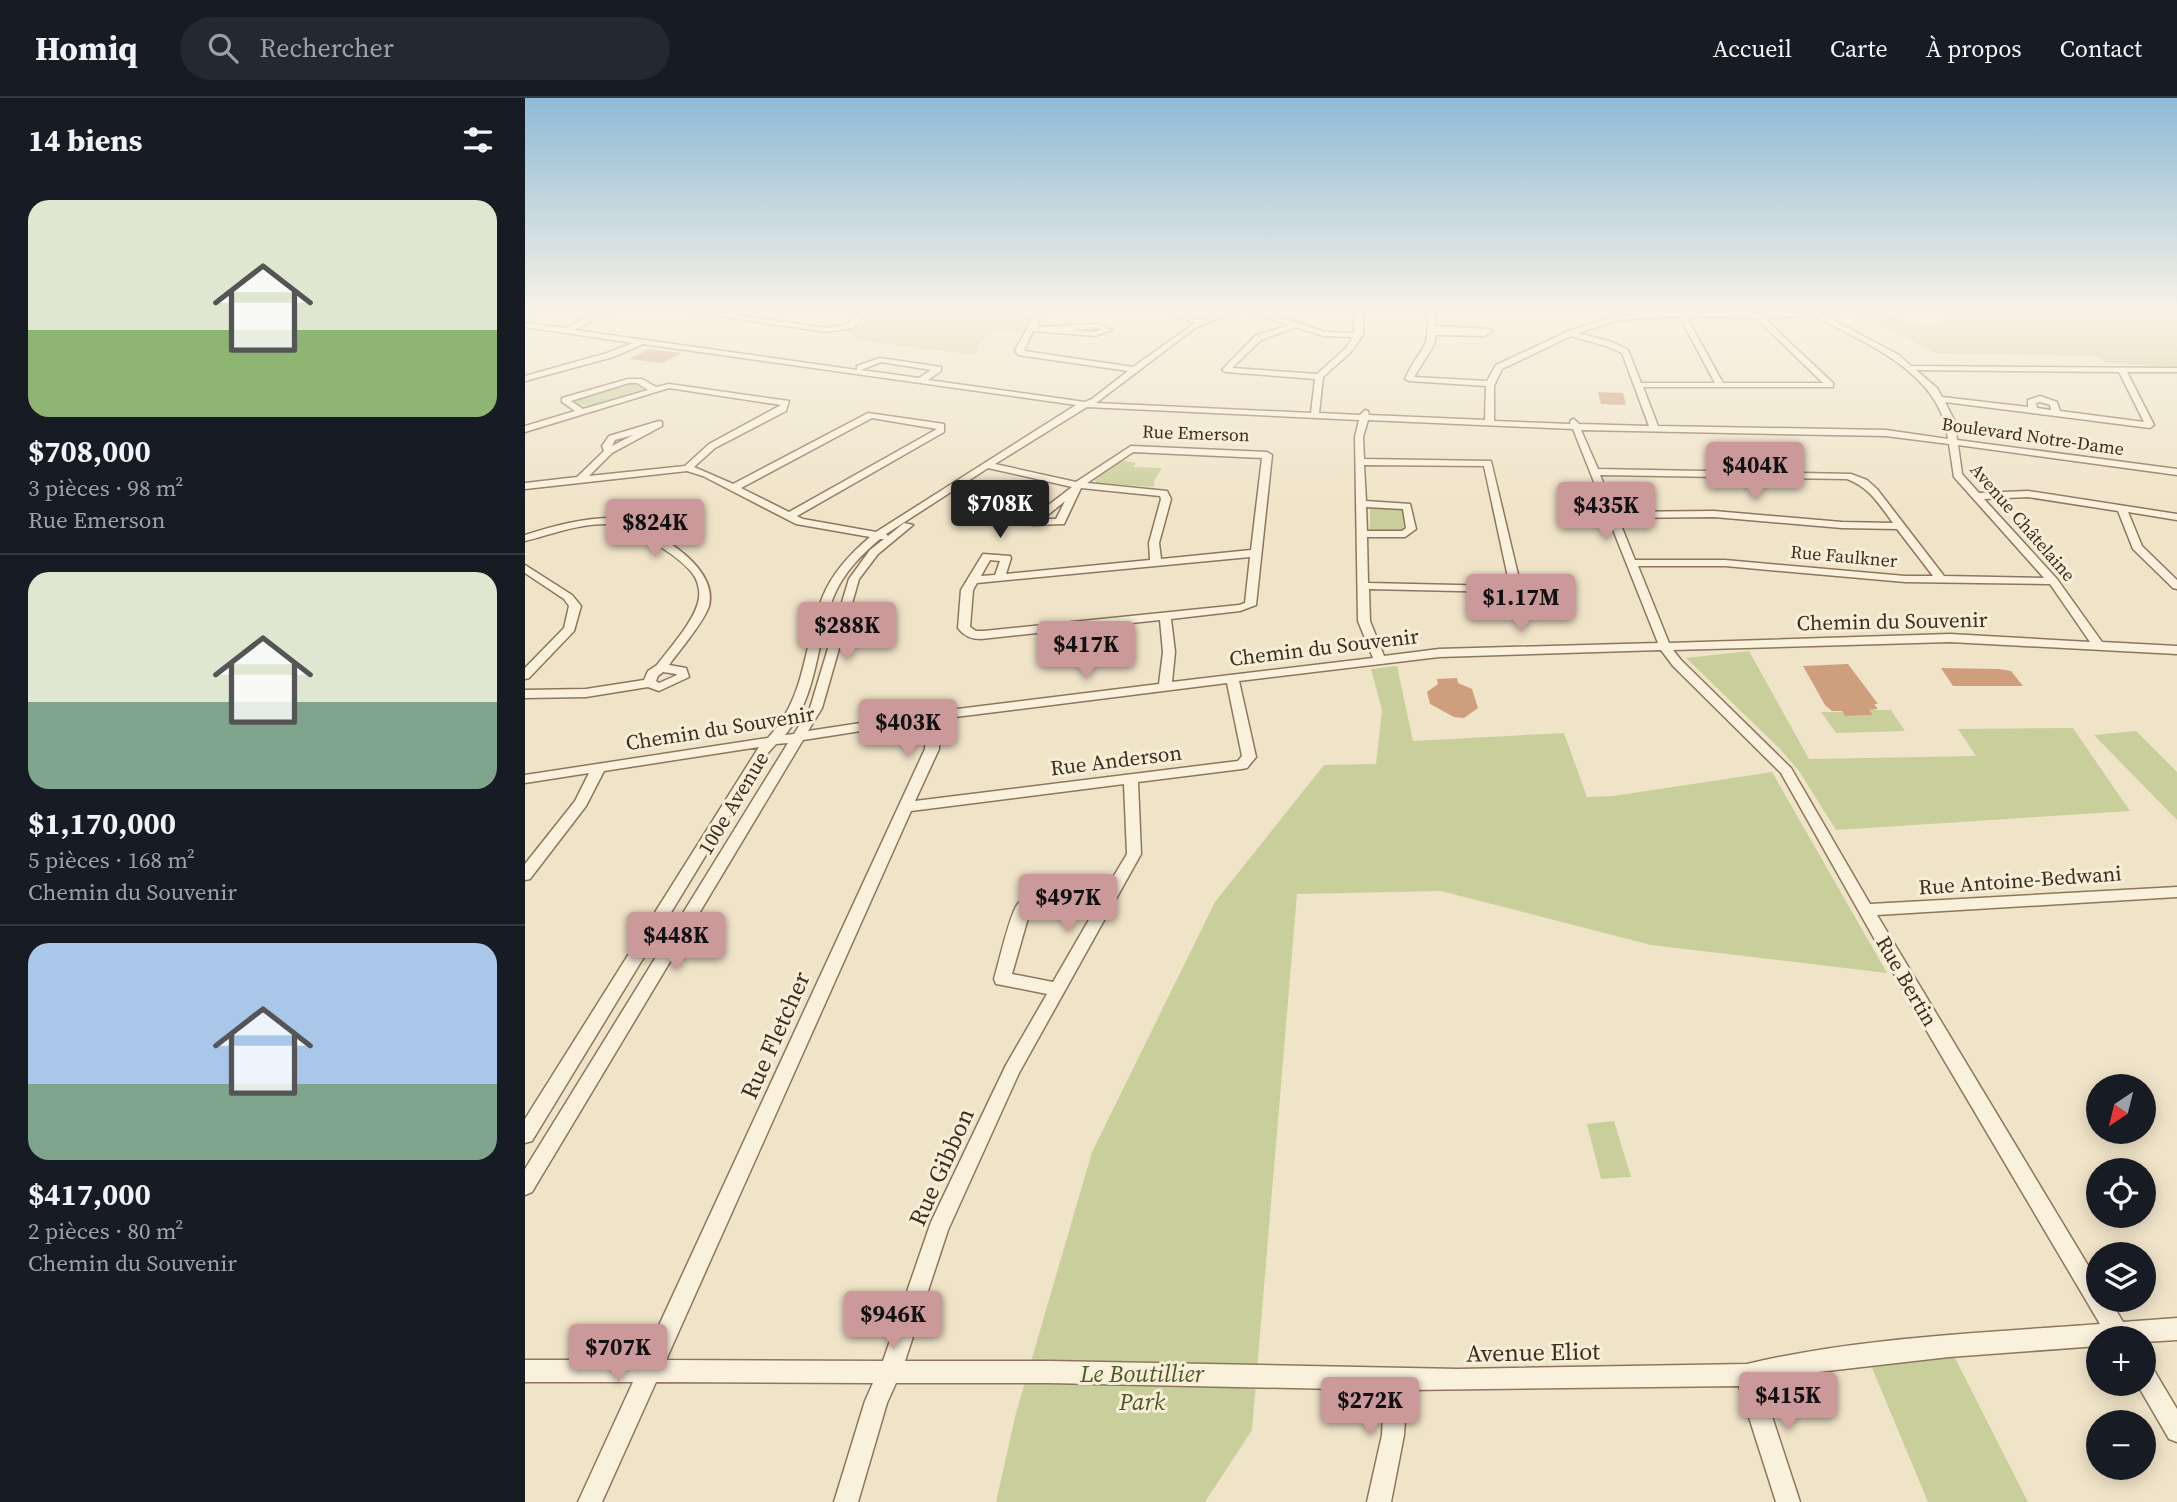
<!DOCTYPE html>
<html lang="fr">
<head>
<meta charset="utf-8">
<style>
  :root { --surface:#171b24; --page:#242831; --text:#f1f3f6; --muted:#9ea1a6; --line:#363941; --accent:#cc999b }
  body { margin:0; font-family:"Source Serif 4",serif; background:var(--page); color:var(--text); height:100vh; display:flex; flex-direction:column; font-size:26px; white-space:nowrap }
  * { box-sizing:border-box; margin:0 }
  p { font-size:23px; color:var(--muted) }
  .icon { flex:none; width:38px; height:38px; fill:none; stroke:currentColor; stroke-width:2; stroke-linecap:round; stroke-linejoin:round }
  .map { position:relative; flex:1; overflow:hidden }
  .panel { display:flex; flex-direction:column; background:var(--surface); width:525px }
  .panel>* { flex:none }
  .needle { width:46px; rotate:215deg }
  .tools { position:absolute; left:1561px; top:976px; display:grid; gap:14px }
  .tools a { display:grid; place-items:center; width:70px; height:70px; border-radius:50%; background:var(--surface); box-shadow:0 4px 18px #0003; font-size:35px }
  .price { position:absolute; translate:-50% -60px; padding:0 16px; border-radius:7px; background:var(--accent); color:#111; font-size:23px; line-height:46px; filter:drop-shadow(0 2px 4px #0008) }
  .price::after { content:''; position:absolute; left:50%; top:42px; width:21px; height:16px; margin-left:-10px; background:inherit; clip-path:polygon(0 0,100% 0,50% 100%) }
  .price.selected { background:#222; color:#fff }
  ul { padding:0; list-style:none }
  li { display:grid; align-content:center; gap:14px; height:371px; padding:0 28px }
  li+li { border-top:2px solid var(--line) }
  li span { display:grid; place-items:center; height:217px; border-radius:21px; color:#555 }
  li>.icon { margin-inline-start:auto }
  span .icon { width:126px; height:126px; fill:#fffc; stroke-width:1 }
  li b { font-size:30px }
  h2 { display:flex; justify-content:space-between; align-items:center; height:84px; padding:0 28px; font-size:30px }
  header { display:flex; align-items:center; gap:42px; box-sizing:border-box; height:98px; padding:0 35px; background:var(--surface); border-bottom:2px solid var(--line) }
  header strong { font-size:33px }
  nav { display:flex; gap:38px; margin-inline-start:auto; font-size:24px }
  .search { width:490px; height:63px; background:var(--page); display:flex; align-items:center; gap:18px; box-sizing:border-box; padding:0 24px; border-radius:38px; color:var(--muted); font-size:26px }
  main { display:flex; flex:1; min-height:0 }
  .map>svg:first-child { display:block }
  .green { fill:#c9cf9b }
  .building { fill:#cf9f7d }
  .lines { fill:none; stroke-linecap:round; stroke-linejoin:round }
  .minor-casing { stroke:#8d765c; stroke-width:3 }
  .minor { fill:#faf1dc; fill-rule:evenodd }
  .labels { text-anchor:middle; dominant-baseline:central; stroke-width:6; stroke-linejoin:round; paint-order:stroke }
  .far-street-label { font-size:18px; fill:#3d2e20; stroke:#f7eed8 }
  .street-label { font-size:21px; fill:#3d2e20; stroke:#f7eed8 }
  .near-street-label { font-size:24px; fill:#3d2e20; stroke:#f7eed8 }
  .near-park-label { font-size:24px; font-style:italic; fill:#4d5a26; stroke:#f7eed8 }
</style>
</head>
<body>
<header>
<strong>Homiq</strong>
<div class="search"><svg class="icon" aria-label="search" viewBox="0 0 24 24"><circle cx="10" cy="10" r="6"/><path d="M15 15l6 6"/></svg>Rechercher</div>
<nav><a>Accueil</a><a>Carte</a><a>À propos</a><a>Contact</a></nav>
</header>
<main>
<section class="panel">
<h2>14 biens<svg class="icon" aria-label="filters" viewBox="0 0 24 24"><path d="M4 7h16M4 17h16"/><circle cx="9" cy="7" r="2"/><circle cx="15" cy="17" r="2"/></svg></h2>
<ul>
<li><span style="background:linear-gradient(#dfe7d0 60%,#8fb573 0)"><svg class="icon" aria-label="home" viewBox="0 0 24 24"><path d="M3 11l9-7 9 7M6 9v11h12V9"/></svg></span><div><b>$708,000</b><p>3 pièces · 98 m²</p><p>Rue Emerson</p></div></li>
<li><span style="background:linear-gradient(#dfe7d0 60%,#7fa58c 0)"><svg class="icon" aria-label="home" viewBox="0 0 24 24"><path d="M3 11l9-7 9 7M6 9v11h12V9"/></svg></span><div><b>$1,170,000</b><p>5 pièces · 168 m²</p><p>Chemin du Souvenir</p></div></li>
<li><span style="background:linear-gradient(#a9c7e8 65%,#7fa58c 0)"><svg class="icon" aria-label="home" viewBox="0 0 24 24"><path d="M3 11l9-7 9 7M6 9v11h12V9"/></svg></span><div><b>$417,000</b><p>2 pièces · 80 m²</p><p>Chemin du Souvenir</p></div></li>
</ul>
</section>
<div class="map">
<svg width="1652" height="1404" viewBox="0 0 1652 1404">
  <rect width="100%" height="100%" fill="#f0e4c8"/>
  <g class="green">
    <polygon points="350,213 508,213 509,218 498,234 462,236 449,257 330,242 328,235 319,232 338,225"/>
    <polygon points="1328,213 1349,213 1403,229 1429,219 1412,213 1652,213 1652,269 1581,265 1571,258 1411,255"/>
    <path d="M 100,286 L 110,286 L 118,291 C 101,301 65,315 48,304 Z"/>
    <polygon points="596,362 611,365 608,369 637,370 629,383 629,389 571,385 570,382"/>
    <polygon points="845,410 878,411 879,432 845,432"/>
    <polygon points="1224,553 1284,661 1451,658 1433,631 1548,630 1605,713 1311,732 1274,673 1255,651 1161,560"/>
    <polygon points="872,568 888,643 1039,635 1062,699 1088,698 1247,674 1362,875 1126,847 916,793 772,796 727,1332 680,1404 471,1404 491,1315 567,1054 690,804 799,667 851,666 857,612 846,571"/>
    <polygon points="1344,612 1366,612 1380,633 1311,635 1296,614 1317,614 1321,618 1347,617"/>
    <polygon points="1611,633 1652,674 1652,722 1569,637"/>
    <polygon points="1089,1023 1106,1079 1076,1081 1062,1026"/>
    <polygon points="1424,1248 1503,1404 1403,1404 1342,1258"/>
  </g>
  <g class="building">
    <polygon points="124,251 157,255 137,265 104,261"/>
    <polygon points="1073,294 1098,295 1101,307 1076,306"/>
    <polygon points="1323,566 1353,606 1349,606 1353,611 1344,612 1348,617 1320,618 1317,613 1307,613 1300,607 1278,568"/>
    <polygon points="1416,570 1474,571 1486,573 1498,588 1428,588"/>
    <polygon points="932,580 933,585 947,591 953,610 939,620 929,619 905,606 902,594 913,586 912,581"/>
  </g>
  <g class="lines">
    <g class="minor-casing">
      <g id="minor">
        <polygon points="0,213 8,213 0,217"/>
        <path d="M 76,213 L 86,213 L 49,232 L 332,272 L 332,268 L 355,260 L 416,269 L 416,273 L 403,282 L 560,304 L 567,301 L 603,273 L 493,257 L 490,252 L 512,213 L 519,213 L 511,229 L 574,226 L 587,232 L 570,238 L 508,233 L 499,253 L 608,269 L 670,225 L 641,213 C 654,213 664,221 676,222 C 686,222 698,213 710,213 L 670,230 L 571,305 L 786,315 L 790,281 L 701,274 L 697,272 L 730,238 L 764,227 L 726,213 L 737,213 L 800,234 L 829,235 L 830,213 L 838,213 L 838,237 L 826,254 L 798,279 L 794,315 L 835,317 L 840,312 L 843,313 L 844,317 L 960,322 L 961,288 L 884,283 L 880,281 C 894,248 907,255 901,213 L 909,213 L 911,228 L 963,231 L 967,233 L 960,238 L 911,237 L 909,247 L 889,279 L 962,283 L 971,267 L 1046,232 L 1093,218 L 1144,214 L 1246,216 L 1300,213 L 1295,215 L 1374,257 L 1386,268 L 1652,270 L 1652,274 L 1602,274 L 1629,327 L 1625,330 L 1420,304 L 1430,324 L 1432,342 L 1652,371 L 1652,377 L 1433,347 L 1437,376 L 1454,395 L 1503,393 L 1652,416 L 1652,422 L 1603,414 L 1617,448 L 1652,482 L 1652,491 L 1648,490 L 1608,451 L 1593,413 L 1503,399 L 1459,401 L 1532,481 L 1577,544 L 1652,548 L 1652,556 L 1425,544 L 1148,552 L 1156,562 L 1266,670 L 1345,806 L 1652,789 L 1652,799 L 1352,817 L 1573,1184 L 1573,1202 L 1585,1202 L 1598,1224 L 1652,1220 L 1652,1242 L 1619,1244 L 1619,1241 L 1573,1241 L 1573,1248 L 1424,1259 L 1267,1277 L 1236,1285 L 1275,1404 L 1251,1404 L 1214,1288 L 882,1292 L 879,1337 L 866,1404 L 842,1404 L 857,1337 L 859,1292 L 524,1285 L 371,1285 L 362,1305 L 333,1404 L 309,1404 L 340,1303 L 348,1285 L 131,1284 L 77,1404 L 53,1404 L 108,1284 L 0,1284 L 0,1262 L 118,1262 L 400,651 L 401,623 L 278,642 L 7,1094 L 0,1097 L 0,1071 L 263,645 L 251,646 L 243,655 L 7,1043 L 0,1045 L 0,1021 L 234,649 L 79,673 L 61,708 L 5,781 L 0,782 L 0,766 L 50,703 L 64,675 L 0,685 L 0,677 L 243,640 C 283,596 277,549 298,498 C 308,474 325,456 345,439 L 271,426 L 178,378 L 162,373 L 0,391 L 0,385 L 52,379 L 79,353 L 77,348 L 84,338 L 134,323 L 137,324 L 137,328 L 87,355 L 64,378 L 160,368 L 184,346 L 256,307 L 144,290 L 0,334 L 0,328 L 50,313 L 37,304 L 37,300 L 103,281 L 117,281 L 131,289 L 144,286 L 264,303 L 261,313 L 190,350 L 169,369 L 208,386 L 343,315 L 419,326 L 419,334 L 272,418 L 278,421 L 351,434 L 551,307 L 118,246 L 88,259 L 0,283 L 0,278 L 82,255 L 108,245 L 0,229 L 0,225 L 40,230 ZM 1287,217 C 1339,245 1416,273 1423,341 L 1361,332 L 1133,328 L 1118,289 L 1308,289 L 1308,285 L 1239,220 ZM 1154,218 L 1190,285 L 1116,285 L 1103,252 L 1087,244 L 1053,235 L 1093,222 ZM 1161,218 L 1231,220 L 1298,285 L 1198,285 ZM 771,229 L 799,238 L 828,239 L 821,250 L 792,276 L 707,270 L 736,242 ZM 573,230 L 576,232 L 570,234 L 546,232 ZM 1046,238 L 1081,248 L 1097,255 L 1124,328 L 1054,326 L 1049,321 L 1046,322 L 1045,326 L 969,323 L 969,288 L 977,271 ZM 356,264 L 406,272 L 394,280 L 336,272 ZM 1391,272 L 1594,274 L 1619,324 L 1535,313 L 1532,304 L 1515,298 L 1503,302 L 1503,309 L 1417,299 L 1412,290 ZM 104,285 L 112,285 L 123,292 L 58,311 L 46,303 ZM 1515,304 L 1525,307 L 1526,312 L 1512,310 L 1511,305 ZM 562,309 L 834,322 L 830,339 L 833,523 L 848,560 L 647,584 L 650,554 L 646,521 L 715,513 L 731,507 L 747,357 L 742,354 L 606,348 L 551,384 L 470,366 ZM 347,320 L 412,331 L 264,414 L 216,390 ZM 843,322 L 1048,331 L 1133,545 L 914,551 L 859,558 L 845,523 L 844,491 L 978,494 L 995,485 L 966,363 L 839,361 L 838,339 ZM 1056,332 L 1361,338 L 1424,346 L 1429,379 L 1519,480 L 1419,478 L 1352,391 L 1342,382 L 1326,376 L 1073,371 ZM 108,337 L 87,348 L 90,342 ZM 608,354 L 737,360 L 726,452 L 636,461 L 634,445 L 646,401 L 642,393 L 562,385 ZM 839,367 L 959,368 L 984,484 L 976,488 L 843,485 L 842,439 L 880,439 L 891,431 L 885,406 L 841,403 ZM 463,370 L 547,389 L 504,422 L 504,426 L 508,427 L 539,426 L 556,390 L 635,398 L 636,401 L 624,445 L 625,462 L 481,476 L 486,460 L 485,458 L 458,456 L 436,492 L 433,530 C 439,538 446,541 456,541 L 635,522 L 638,554 L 634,586 L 408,614 L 283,633 L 297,610 L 334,481 L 353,456 L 388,427 L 379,425 L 363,438 L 361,436 ZM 1075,377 L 1322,381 C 1344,389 1354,406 1368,425 L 1317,424 L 1189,413 L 1090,414 ZM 540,403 L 531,421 L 518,421 ZM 841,409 L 878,411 L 881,430 L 877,433 L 842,433 ZM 1189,419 L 1317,430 L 1372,431 L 1408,478 L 1380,478 L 1200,462 L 1110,462 L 1093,420 ZM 355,441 L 359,441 L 345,452 L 324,481 L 285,610 L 269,636 L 260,637 C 293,598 291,545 308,500 C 318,475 336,457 355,441 ZM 725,459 L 720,505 L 714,507 L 459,533 L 451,533 L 445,529 L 448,492 L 452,485 ZM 465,462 L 475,463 L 470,477 L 456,478 ZM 1113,468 L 1200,468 L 1380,484 L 1525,486 L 1565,544 L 1425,536 L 1144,545 ZM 1136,552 L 1148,568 L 1256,675 L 1390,913 L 1575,1226 C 1459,1235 1335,1239 1222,1266 L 933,1271 L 524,1263 L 380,1263 L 423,1132 L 494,975 L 616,756 L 613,684 L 717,671 L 722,670 L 731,659 L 714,583 L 914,559 ZM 702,585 L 717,658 L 713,663 L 390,703 L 414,651 L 414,621 ZM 599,686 L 602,756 L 581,791 C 559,788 507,786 492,807 C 484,819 474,864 469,881 L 471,886 L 477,887 L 522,896 L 481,967 L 406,1124 L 358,1263 L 141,1262 L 386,713 ZM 552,800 L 576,801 L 528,884 L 487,876 L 505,813 L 518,804 Z"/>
        <polygon points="161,213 182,213 301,230 322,226 337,213 345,213 327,230 301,234"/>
        <path d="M 87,420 C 121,426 195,466 184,508 C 179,524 154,553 144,567 L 161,570 L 164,579 L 134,593 L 123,589 L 61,599 L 0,600 L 0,592 L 61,591 L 119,582 L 123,573 L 132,567 C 144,551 172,520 174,500 C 175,493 173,485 170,479 C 159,460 105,427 84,426 C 55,425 28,436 0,443 L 0,437 C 28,428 57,420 87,420 ZM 138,574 L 151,576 L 152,577 L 134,585 L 131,583 L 133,578 Z"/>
        <polygon points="0,467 47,497 56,508 49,533 4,580 0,581 0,570 39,530 44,508 39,501 0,475"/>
        <polygon points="1619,1266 1627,1269 1652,1311 1652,1344 1644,1341 1612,1286 1619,1286"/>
      </g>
    </g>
    <use href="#minor" class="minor"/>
  </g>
  <linearGradient id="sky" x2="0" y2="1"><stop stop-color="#8fbad6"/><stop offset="0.52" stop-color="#f8f3e6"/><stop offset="1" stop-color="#f8f3e6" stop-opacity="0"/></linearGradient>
  <rect width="1652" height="410" fill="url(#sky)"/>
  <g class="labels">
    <g class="far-street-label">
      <text transform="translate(671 335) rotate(2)">Rue Emerson</text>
      <text transform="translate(1508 338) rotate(8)">Boulevard Notre-Dame</text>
      <text transform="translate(1498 424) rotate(49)">Avenue Châtelaine</text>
      <text transform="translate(1319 458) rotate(5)">Rue Faulkner</text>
    </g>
    <g class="street-label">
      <text transform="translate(1367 523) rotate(-1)">Chemin du Souvenir</text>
      <text transform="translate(799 549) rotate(-7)">Chemin du Souvenir</text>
      <text transform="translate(195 630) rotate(-9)">Chemin du Souvenir</text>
      <text transform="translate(591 662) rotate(-7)">Rue Anderson</text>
      <text transform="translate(208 705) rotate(-59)">100e Avenue</text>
      <text transform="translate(1495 782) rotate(-4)">Rue Antoine-Bedwani</text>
      <text transform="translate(1382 883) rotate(60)">Rue Bertin</text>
    </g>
    <g class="near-street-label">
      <text transform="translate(250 937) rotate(-66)">Rue Fletcher</text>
      <text transform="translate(416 1069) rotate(-66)">Rue Gibbon</text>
      <text transform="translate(1008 1254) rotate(-1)">Avenue Eliot</text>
    </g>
    <g class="near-park-label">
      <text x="617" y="1275">Le Boutillier<tspan x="617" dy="28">Park</tspan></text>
    </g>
  </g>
</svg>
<div class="tools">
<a><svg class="needle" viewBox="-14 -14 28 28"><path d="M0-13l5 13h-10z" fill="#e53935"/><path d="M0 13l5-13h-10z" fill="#9ea1a6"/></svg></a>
<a><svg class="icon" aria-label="locate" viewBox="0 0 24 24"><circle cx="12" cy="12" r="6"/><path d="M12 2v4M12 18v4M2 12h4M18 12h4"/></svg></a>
<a><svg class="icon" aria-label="layers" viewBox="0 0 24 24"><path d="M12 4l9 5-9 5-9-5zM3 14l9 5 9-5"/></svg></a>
<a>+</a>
<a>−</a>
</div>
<b class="price" style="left:1230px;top:404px">$404K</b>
<b class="price selected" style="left:475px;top:442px">$708K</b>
<b class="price" style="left:1081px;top:444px">$435K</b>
<b class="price" style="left:130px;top:461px">$824K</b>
<b class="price" style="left:996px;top:536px">$1.17M</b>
<b class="price" style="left:322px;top:564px">$288K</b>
<b class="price" style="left:561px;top:583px">$417K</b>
<b class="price" style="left:383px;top:661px">$403K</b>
<b class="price" style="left:543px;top:836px">$497K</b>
<b class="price" style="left:151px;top:874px">$448K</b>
<b class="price" style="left:368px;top:1253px">$946K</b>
<b class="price" style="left:93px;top:1286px">$707K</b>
<b class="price" style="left:1263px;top:1334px">$415K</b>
<b class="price" style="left:845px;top:1339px">$272K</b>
</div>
</main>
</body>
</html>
